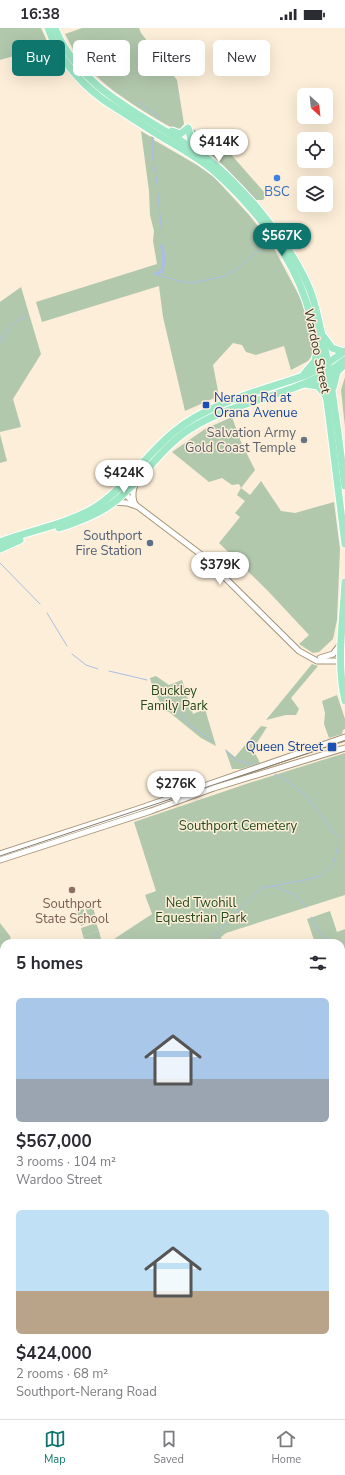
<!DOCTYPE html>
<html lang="en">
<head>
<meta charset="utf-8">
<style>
  :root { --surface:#fff; --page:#f2f2f3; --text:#2b2b33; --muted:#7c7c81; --line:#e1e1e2; --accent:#0f766e }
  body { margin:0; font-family:"Nunito Sans",sans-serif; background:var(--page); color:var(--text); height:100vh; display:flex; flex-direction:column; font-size:15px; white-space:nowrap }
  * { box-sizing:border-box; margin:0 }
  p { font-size:13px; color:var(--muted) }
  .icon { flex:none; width:22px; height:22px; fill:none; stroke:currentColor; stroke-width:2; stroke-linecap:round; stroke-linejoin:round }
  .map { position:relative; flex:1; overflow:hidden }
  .sheet { position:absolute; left:0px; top:911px; width:345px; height:480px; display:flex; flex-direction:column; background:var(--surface); border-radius:12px 12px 0 0; box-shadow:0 4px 16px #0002 }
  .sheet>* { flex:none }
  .top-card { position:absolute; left:12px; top:12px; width:321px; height:36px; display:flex; gap:8px }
  .needle { width:26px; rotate:153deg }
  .fabs { position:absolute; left:297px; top:60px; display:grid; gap:8px }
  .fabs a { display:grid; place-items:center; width:36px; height:36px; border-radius:6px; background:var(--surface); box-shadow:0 4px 16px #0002; font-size:20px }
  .price { position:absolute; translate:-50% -34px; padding:0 9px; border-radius:14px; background:#fff; color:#222; font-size:13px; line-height:26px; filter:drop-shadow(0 1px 2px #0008) }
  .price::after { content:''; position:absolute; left:50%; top:24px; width:12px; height:9px; margin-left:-6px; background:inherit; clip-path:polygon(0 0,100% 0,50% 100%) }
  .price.selected { background:var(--accent); color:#fff }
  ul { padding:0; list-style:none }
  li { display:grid; align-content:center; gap:8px; height:212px; padding:0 16px }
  li span { display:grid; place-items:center; height:124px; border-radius:6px; color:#555 }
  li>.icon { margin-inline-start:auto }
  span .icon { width:72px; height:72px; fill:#fffc; stroke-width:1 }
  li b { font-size:17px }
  h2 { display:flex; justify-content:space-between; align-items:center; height:48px; padding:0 16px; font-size:17px }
  .pill { padding:0 14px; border-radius:6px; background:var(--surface); box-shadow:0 4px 16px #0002; font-size:14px; line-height:36px }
  .pill.selected { background:var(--accent); color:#fff }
  .status { display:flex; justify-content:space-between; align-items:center; height:28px; padding:0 20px; background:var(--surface); direction:ltr }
  .status svg { height:11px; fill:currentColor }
  .tabs { display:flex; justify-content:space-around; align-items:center; height:56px; border-top:1px solid var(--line); background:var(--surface); font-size:11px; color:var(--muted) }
  .tabs a { display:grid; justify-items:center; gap:2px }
  .tabs .selected { color:var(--accent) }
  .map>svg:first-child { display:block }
  .green { fill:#b2c8ad }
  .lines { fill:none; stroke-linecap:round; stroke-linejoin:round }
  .stream { stroke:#aabee4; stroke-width:1 }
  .canal { stroke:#aabee4; stroke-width:3.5 }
  .river { stroke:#aabee4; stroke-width:6 }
  .minor-casing { stroke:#a5947b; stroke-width:7 }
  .major-casing { stroke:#fff; stroke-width:9 }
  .highway-casing { stroke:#fff; stroke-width:10 }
  .minor { stroke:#fff; stroke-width:5 }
  .major { stroke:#9fe8c7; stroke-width:7 }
  .highway { stroke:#5fd8a2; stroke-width:8 }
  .tram { stroke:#887f6f; stroke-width:1 }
  .shop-dot { fill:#3f7fe0; stroke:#fceed8; stroke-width:1.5 }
  .transit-dot { fill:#1a4fb4; stroke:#fceed8; stroke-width:1.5 }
  .worship-dot { fill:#6b7280; stroke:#fceed8; stroke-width:1.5 }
  .service-dot { fill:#5c6f8a; stroke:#fceed8; stroke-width:1.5 }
  .education-dot { fill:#8d6e63; stroke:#fceed8; stroke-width:1.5 }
  .labels { text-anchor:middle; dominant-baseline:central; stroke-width:3; stroke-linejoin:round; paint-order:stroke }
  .shop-label { font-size:13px; fill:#366cbe; stroke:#fceed8 }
  .street-label { font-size:13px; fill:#352e24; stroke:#fceed8 }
  .transit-label { font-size:13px; fill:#164399; stroke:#fceed8; text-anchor:start }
  .worship-label { font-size:13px; fill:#5b616d; stroke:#fceed8; text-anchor:end }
  .service-label { font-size:13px; fill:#4e5e75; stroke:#fceed8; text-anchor:end }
  .park-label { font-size:13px; fill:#244a1b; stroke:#fceed8 }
  .education-label { font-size:13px; fill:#785e54; stroke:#fceed8 }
</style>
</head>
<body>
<div class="status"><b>16:38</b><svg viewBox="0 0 49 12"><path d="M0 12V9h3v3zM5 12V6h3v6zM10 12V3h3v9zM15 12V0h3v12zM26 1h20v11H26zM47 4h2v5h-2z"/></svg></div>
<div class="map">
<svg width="345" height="1391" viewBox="0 0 345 1391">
  <rect width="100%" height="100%" fill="#fceed8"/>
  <g class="green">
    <polygon points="0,0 41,0 46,11 45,15 31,23 0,32"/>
    <path d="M 82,0 L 139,0 L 141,5 L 177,52 L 184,96 L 181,100 L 178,102 L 175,101 C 162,95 150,87 137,79 C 118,66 99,54 85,35 L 103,41 L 101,40 L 85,34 L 73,21 L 65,6 Z"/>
    <polygon points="193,101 215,114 223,116 228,123 264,164 265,169 263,172 255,172 251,168 225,139 212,127 196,114"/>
    <polygon points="141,103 151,109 152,107 154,108 154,112 197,137 214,149 250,188 271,215 303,275 314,315 313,326 308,333 291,342 284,318 256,327 246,324 242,317 233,315 213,337 219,368 185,383 163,289 159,258 42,294 36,274 157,236 153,213 154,203 150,187 149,163"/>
    <polygon points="21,259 41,326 13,371 21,399 0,404 0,274"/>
    <polygon points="345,349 345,399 341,362"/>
    <polygon points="232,389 241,414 255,442 241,460 250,467 261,453 281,483 295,485 334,474 340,521 337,592 333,611 319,624 313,625 299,616 309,607 268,563 219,515 240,489 235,485 245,473 237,467 241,460 239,456 232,457 222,450 209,454 172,424 205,401"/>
    <polygon points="0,406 7,433 0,435"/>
    <polygon points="312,636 318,638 291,670 299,681 296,687 286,687 266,692"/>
    <path d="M 156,648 L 169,657 L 182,652 L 193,686 L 205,681 L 216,718 L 201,710 L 169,684 L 165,683 C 159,672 153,662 150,650 Z"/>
    <polygon points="337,667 345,691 345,701 343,702 342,706 329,710 324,696 325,685 322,673"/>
    <polygon points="261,698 267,699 253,721 260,735 241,741 232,741 225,721 235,729"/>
    <polygon points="345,725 345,867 226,905 221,909 222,915 108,915 152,886 145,867 156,863 134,794 249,755"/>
    <polygon points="92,877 97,892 90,894 85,879"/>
    <polygon points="83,880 88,895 81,898 76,882"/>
    <polygon points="330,883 337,904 345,901 345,944 341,942 341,915 303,915 314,912 307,891"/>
    <polygon points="0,895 10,908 12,915 4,915 4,1052 0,1053"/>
    <polygon points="96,895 99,903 83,908 81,900"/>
    <polygon points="99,903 101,911 86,915 83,908"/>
    <polygon points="345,1230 345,1276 341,1275 341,1232"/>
    <polygon points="4,1339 4,1387 33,1387 31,1391 0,1391 0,1340"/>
  </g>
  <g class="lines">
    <g class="stream">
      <polyline points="138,74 157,87 160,91"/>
      <path d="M 153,110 C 150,126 155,140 157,156 C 159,174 160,192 162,209"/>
      <polyline points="156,246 178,253 192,255 225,248 237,241 265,216"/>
      <path d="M 0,314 C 7,300 13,294 27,288"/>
      <polyline points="0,535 40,576"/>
      <polyline points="47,585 67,618"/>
      <polyline points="72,626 86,637 98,641"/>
      <polyline points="109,643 147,652"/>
      <polyline points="160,661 170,674 191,698 214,714"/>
      <polyline points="226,723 237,732 253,737"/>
      <polyline points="273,858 295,867 306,879"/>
      <path d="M 311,889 C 316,899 322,910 333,915"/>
      <polyline points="213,915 214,908 261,860 305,852 322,847 334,835 337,821 338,809 307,769 291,755 275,746"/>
      <polyline points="341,919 345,921"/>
      <polyline points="0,1385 4,1386"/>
    </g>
    <polyline class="canal" points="156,246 162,243 164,232 162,218"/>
    <polyline class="river" points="21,1391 22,1387"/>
    <g class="minor-casing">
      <g id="minor">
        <polyline points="124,465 137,478 203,528 299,623 317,633 340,633"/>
        <polyline points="114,474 127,475 136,478"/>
        <path d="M 134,474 C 132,467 133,463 135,456"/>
        <polyline points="320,630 333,626 340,617"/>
        <polyline points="0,826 138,781 345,709"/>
        <polyline points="0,832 151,783 214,760 345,720"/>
        <polyline points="341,1097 345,1095"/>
        <polyline points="0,1205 4,1204"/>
      </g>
    </g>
    <g class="major-casing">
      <g id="major">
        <path d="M 48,0 C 57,27 78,53 101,70 C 110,77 120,82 130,89 C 141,96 153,104 165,111 C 182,121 200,131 215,144 C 249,174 282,215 300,257 C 318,301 324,350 330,396 C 335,436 340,476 345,516"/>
        <path d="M 55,0 C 81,65 148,88 201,126 C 221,140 237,158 254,176 C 276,202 297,230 310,262 C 318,283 321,305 326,326 C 334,370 339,414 345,458"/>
        <path d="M 172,103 L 180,106 L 188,100 C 191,107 190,114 193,121"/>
        <polyline points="324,309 332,320 344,324"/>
        <polyline points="304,346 315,333 317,323"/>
        <polyline points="305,356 318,358 326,368"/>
        <polyline points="333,360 337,344 344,337"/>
        <path d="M 59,500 C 78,494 97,487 113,475 C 142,453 160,420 190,401 C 238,370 299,369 345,332"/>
        <path d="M 0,514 C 31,502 65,497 94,480 C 126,460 146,426 175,403 C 212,373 262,363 306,347 L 322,339 L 345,323"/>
        <polyline points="0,521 20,512"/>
        <path d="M 345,554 C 343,594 336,634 345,673"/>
      </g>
    </g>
    <g class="highway-casing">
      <g id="highway">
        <polyline points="341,1220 345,1219"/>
        <polyline points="341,1226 345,1225"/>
        <polyline points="0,1328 4,1327"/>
      </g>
    </g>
    <use href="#minor" class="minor"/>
    <use href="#major" class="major"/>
    <use href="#highway" class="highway"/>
    <polyline class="tram" points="0,828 345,713"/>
  </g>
  <circle class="shop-dot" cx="277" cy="150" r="4"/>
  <g class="transit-dot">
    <rect x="202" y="373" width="8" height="8" rx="2"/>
    <rect x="327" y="714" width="10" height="10" rx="2"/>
  </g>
  <circle class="worship-dot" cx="304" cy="412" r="4"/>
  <circle class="service-dot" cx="150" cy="515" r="4"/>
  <circle class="education-dot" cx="72" cy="862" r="4"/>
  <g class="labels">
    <g class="shop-label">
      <text x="277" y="164">BSC</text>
    </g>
    <g class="street-label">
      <text transform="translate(317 323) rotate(78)">Wardoo Street</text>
    </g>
    <g class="transit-label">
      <text x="214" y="370">Nerang Rd at<tspan x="214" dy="15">Orana Avenue</tspan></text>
      <text x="323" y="719" text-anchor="end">Queen Street</text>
    </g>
    <g class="worship-label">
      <text x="296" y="405">Salvation Army<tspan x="296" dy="15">Gold Coast Temple</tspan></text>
    </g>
    <g class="service-label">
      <text x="142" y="508">Southport<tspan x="142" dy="15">Fire Station</tspan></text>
    </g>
    <g class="park-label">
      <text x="174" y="663">Buckley<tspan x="174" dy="15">Family Park</tspan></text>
      <text x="238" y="798">Southport Cemetery</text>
      <text x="201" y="875">Ned Twohill<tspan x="201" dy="15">Equestrian Park</tspan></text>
    </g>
    <g class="education-label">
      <text x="72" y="876">Southport<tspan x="72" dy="15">State School</tspan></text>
    </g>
  </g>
</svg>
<div class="fabs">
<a><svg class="needle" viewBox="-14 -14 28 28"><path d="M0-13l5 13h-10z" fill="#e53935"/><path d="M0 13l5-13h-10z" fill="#7c7c81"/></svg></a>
<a><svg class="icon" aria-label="locate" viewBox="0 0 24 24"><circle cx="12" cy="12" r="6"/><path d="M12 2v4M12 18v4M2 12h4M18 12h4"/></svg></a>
<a><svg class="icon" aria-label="layers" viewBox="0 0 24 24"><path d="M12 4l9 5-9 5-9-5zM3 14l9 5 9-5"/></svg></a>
</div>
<b class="price" style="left:219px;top:135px">$414K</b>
<b class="price selected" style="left:282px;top:229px">$567K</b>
<b class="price" style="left:124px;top:466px">$424K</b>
<b class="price" style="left:220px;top:558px">$379K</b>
<b class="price" style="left:176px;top:777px">$276K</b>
<div class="top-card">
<a class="pill selected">Buy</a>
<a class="pill">Rent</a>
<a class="pill">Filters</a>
<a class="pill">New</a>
</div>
<section class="sheet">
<h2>5 homes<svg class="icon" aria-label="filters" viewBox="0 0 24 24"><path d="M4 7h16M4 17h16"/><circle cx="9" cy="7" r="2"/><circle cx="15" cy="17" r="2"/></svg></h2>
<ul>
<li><span style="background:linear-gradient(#a9c7e8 65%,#9aa5b1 0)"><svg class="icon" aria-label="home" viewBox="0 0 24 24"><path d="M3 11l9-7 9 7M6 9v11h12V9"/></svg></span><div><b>$567,000</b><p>3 rooms · 104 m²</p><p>Wardoo Street</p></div></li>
<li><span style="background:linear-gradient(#bfe0f5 65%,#b9a48a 0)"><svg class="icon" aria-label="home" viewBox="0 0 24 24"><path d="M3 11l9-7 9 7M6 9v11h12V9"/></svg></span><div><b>$424,000</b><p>2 rooms · 68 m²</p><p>Southport-Nerang Road</p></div></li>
</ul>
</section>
</div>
<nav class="tabs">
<a class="selected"><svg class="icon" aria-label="map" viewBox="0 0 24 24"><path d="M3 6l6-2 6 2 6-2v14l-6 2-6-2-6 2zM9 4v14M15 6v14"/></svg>Map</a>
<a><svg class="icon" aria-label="saved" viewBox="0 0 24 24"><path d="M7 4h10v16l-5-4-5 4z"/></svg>Saved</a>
<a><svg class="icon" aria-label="home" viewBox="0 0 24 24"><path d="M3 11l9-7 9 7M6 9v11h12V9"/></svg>Home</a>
</nav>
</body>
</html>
